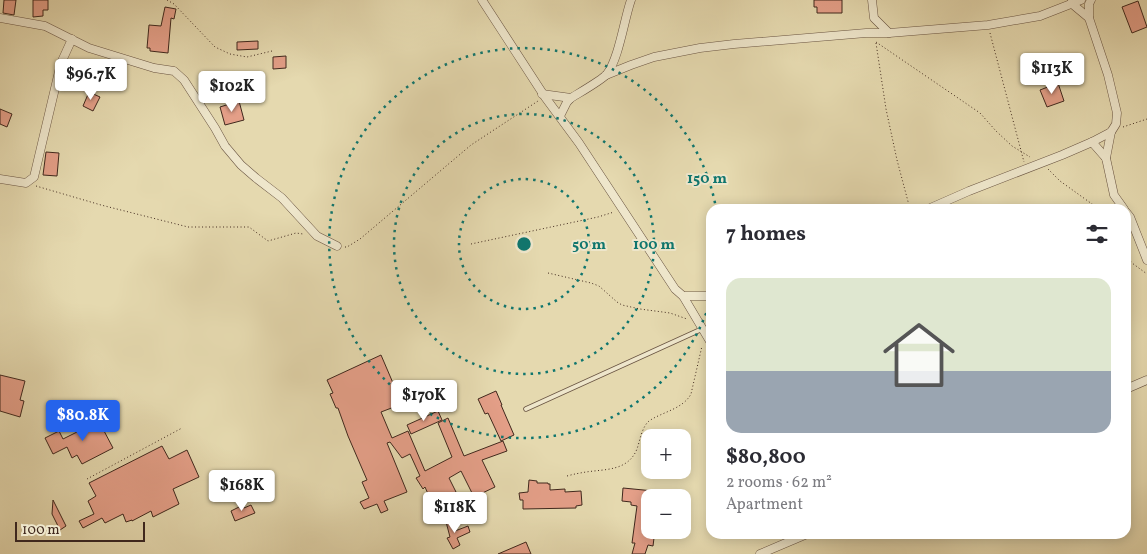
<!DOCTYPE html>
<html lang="en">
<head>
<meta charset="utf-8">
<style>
  :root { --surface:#fff; --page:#f7f7f7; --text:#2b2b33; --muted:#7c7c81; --accent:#2563eb }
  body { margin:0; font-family:Vollkorn,serif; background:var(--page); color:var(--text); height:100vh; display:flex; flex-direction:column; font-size:19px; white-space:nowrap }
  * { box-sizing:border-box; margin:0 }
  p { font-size:16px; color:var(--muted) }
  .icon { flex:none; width:28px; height:28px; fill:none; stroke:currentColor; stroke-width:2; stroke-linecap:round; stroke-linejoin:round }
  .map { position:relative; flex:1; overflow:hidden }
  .sheet { position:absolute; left:706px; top:204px; width:425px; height:335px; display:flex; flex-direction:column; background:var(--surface); border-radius:15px; box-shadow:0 2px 12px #0003 }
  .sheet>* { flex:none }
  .controls { position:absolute; left:641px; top:429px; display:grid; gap:10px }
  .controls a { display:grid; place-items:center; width:50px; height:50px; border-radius:10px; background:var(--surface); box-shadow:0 2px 12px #0003; font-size:25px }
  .scale { position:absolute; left:15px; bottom:12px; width:130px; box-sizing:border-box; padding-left:5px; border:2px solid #40281d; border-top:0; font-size:14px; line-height:18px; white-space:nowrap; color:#40281d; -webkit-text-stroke:4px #eee6cb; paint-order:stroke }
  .price { position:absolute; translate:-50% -42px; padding:0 11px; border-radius:5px; background:#fff; color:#222; font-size:16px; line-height:32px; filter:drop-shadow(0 1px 2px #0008) }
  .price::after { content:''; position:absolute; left:50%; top:30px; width:15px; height:11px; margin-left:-8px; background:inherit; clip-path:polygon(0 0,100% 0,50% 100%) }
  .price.selected { background:var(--accent); color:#fff }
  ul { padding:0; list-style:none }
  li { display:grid; align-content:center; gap:10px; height:265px; padding:0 20px }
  li span { display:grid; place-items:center; height:155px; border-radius:15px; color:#555 }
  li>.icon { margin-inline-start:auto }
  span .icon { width:90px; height:90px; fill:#fffc; stroke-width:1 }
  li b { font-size:21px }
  h2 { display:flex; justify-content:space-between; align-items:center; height:60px; padding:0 20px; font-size:21px }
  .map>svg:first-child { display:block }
  .building { fill:#e49f88; stroke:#40281d }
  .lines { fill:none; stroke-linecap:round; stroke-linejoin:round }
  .service-casing { stroke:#695442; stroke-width:5.5 }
  .minor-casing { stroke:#695442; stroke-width:9 }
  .path { stroke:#40281d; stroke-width:1; stroke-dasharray:1 2.5; stroke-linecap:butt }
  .service { stroke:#eee6cb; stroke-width:4 }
  .minor { stroke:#eee6cb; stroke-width:8 }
  .ring { fill:none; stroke:#0f766e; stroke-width:2.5; stroke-dasharray:2.5 5 }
  .centre { fill:#0f766e; stroke:#eee6cb; stroke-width:2.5 }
  .ring-label { font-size:15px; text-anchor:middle; font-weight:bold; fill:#0f766e; stroke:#eee6cb; stroke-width:4; stroke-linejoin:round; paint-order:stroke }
</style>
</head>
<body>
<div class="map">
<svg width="1147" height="554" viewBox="0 0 1147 554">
  <rect width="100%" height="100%" fill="#e5d9af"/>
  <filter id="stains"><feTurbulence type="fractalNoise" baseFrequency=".004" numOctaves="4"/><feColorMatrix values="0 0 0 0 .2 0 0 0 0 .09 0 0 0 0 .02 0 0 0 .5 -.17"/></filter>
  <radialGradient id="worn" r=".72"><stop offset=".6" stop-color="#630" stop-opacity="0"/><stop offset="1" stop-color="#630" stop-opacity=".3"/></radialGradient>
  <g class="building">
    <polygon points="4,0 16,0 14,15 3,13"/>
    <polygon points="33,0 48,0 48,10 43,10 43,16 33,17"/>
    <polygon points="814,0 842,0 842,13 817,13 817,7 814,7"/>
    <polygon points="1138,1 1147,27 1132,33 1122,7"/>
    <polygon points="165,7 176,9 174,19 171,18 168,53 150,51 150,48 147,48 149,25 161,26"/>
    <polygon points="258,41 258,49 237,50 237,42"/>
    <polygon points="286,56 286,68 273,69 273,57"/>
    <polygon points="1058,83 1064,101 1047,107 1040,90"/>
    <polygon points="89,92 100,97 93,111 83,106"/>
    <polygon points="239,101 244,120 225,125 220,107"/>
    <polygon points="0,109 12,114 7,127 0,124"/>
    <polygon points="46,152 59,153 57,176 43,175"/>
    <polygon points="381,355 402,404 381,412 392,438 408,431 425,471 452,457 438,423 448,418 464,456 503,441 507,451 482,460 495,487 474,497 461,471 449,478 456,492 432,503 425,487 423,489 416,478 420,476 410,454 402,458 390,442 387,443 407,492 384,501 388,510 381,513 377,504 364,509 360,502 369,498 362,482 367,480 348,436 338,408 336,408 330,394 333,393 327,380"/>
    <polygon points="0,375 25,381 20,400 24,401 20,417 0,411"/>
    <polygon points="496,391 502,405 501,405 514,435 501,441 488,413 485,414 478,399"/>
    <polygon points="438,411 442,420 411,434 407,425"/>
    <polygon points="107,417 111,425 103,429 113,448 82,464 77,455 72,458 67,447 53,454 45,438 59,431 63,439"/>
    <polygon points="162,446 169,459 187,450 199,477 173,489 179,504 153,517 151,511 132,521 132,520 126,522 123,514 105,523 102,518 83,528 79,521 94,514 88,501 96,496 89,483"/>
    <polygon points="529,480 537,481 537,483 548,483 548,484 550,484 550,490 565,489 565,492 581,491 582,505 576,506 576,508 523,509 523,500 520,500 519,493 528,492"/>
    <polygon points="623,488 664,492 664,498 650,498 650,530 655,530 653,546 648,545 645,554 632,554 635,543 632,543 637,506 631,505 631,502 622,501"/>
    <polygon points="53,500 66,526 60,530 52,514"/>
    <polygon points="243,505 244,508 251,505 255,513 235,521 231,511"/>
    <polygon points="449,517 455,531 468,526 470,532 457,538 460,545 453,549 447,538 450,537 445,518"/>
    <polygon points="526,542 531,554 498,554"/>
  </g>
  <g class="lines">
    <g class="service-casing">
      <polyline id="service" points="526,409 702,329"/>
    </g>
    <g class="minor-casing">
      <g id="minor">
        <polyline points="482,0 545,97 579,143 675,289 683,296 711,296"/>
        <polyline points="872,0 874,18 889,33"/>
        <polyline points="1071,3 1089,18"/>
        <polyline points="0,18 45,26 89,48 154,68 174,71 184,80 215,128 225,146 241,165 256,178 282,198 317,236 337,246"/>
        <polyline points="606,75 631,65 654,57 700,48 734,44 866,33 889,33 988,25 1040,16 1081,0"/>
        <polyline points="542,94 571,98"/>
        <path d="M 560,116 L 567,102 L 571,98 C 579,93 602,80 607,74 C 619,58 624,20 631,0"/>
        <polyline points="1092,142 1106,158 1114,195 1124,209"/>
        <polyline points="1106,158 1111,132"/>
        <polyline points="0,179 26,183 34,177 61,63 72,39"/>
        <polyline points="928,209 969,191 1062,155 1092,142 1111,132 1116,124 1117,113 1108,75 1089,18 1089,4 1091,0"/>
        <polyline points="1126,212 1130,217 1147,260"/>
        <polyline points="683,296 711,343"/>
        <polyline points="1126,389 1147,380"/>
        <polyline points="760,554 807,534"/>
      </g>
    </g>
    <g class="path">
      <polyline points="167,0 174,4 215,47 230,54 247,57 272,51"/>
      <polyline points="990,33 1024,162"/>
      <polyline points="876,42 980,113 996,131 1012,146 1030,157"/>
      <polyline points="876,43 886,109 897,160 910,209"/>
      <polyline points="1123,127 1147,119"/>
      <polyline points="1048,169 1060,181 1099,209"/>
      <polyline points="36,186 101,205 188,227 249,227 268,241 296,233 303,234"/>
      <polyline points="471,244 598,217 614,212"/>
      <polyline points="345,247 347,247 360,239 471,145 538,101"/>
      <polyline points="1126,256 1132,263 1147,274"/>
      <polyline points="548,273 591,283 599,286 617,302 622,305 640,309 670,313 687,319"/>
      <path d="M 567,476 C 574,474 580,473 586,472 C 606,469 628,471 637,449 C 640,440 642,427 649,421 C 662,412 683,409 691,394 L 702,346"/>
      <polyline points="87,479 182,428"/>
    </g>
    <use href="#service" class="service"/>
    <use href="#minor" class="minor"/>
  </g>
  <g class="ring">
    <circle cx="524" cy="244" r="65"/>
    <circle cx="524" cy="244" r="130"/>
    <path d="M711 299A195 195 0 1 1 716 208"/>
  </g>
  <circle cx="524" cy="244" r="8" class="centre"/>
  <g class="ring-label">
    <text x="707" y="183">150 m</text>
    <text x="589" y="249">50 m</text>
    <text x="654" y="249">100 m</text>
  </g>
  <rect width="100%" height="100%" filter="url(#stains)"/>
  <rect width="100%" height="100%" fill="url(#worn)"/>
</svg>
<div class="controls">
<a>+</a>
<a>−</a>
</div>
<div class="scale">100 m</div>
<b class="price" style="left:1052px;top:95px">$113K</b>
<b class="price" style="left:91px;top:101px">$96.7K</b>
<b class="price" style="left:232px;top:113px">$102K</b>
<b class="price" style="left:424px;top:422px">$170K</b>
<b class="price selected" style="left:83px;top:442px">$80.8K</b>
<b class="price" style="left:242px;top:512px">$168K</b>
<b class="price" style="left:455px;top:534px">$118K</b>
<section class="sheet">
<h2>7 homes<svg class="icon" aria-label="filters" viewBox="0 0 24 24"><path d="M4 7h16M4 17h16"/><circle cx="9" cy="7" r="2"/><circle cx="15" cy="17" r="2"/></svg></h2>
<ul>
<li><span style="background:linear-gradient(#dfe7d0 60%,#9aa5b1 0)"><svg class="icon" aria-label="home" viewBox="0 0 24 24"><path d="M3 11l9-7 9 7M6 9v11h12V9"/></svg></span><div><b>$80,800</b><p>2 rooms · 62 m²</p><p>Apartment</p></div></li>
</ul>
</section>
</div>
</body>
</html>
